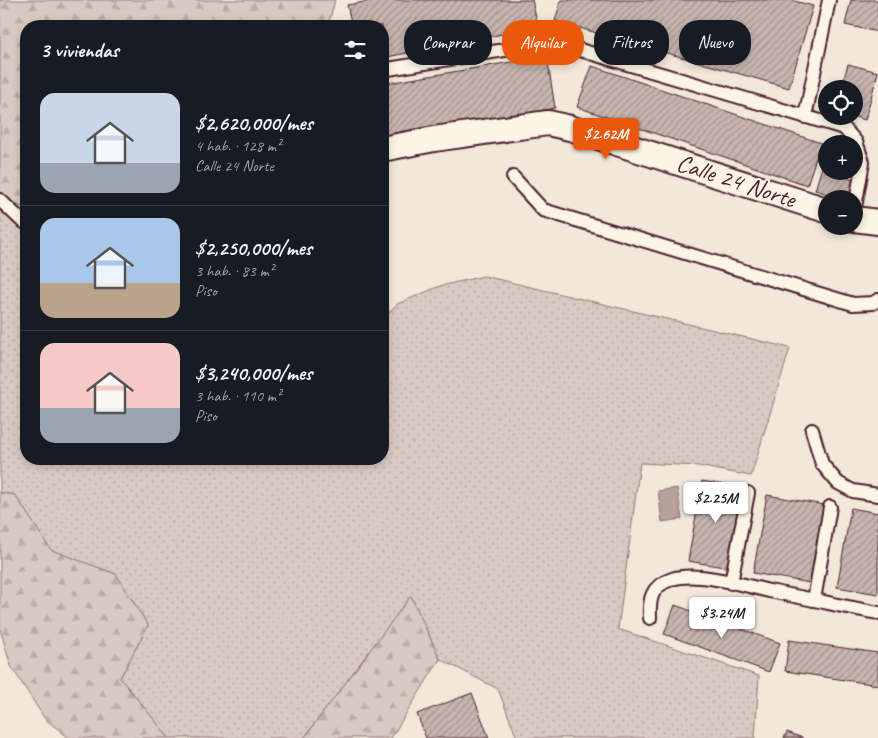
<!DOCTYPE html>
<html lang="es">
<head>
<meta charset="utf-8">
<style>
  :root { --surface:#171b24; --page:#242831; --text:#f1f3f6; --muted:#9ea1a6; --line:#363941; --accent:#ea580c }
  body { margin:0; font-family:Caveat,sans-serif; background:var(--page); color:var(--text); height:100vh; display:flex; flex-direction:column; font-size:19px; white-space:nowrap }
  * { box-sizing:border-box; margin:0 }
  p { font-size:16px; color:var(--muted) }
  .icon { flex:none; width:28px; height:28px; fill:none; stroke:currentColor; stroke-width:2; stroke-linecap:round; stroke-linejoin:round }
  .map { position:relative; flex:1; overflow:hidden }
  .side { position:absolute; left:20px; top:20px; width:369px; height:445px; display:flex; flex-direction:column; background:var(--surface); border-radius:20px; box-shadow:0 2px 8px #0003 }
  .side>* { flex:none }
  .hud { position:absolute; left:404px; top:20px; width:399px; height:45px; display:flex; gap:10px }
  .tools { position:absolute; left:818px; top:80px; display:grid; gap:10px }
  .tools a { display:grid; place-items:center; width:45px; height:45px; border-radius:50%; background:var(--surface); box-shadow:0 2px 8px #0003; font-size:25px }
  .price { position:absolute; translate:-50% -42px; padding:0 11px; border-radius:5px; background:#fff; color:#222; font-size:16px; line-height:32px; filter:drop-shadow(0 1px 2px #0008) }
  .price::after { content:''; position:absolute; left:50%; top:30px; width:15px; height:11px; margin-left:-8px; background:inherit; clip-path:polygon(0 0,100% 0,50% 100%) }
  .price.selected { background:var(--accent); color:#fff }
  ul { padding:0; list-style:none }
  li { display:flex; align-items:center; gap:15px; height:125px; padding:0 20px }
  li+li { border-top:1px solid var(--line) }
  li span { display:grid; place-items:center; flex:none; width:140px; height:100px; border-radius:15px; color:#555 }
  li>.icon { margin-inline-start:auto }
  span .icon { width:60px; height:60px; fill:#fffc; stroke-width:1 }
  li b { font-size:21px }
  h2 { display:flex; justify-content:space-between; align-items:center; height:60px; padding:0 20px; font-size:21px }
  .chip { padding:0 18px; border-radius:20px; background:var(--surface); box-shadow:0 2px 8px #0003; font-size:18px; line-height:45px }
  .chip.selected { background:var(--accent); color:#fff }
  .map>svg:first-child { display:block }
  .grass { fill:url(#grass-dots); stroke:#917476 }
  .forest { fill:url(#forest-firs); stroke:#917476 }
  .water { fill:#b6a19c; stroke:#8b6d6f }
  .building { fill:url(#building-hatch); stroke:#4a1f2b }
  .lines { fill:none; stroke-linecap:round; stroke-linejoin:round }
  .service-casing { stroke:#4a1f2b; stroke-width:16 }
  .minor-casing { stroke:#4a1f2b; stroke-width:28 }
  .service { stroke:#fcf5e5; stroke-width:12 }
  .minor { stroke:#fcf5e5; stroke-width:24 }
  .labels { text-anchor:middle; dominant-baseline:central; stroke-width:4; stroke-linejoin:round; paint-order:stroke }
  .street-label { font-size:25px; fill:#4a1f2b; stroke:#fcf5e5 }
</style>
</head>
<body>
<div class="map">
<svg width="878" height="738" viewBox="0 0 878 738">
  <defs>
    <pattern id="grass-dots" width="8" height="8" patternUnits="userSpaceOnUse" patternTransform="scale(1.25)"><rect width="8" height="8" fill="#d8cac0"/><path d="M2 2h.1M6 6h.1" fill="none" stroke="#bbada5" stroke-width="1.8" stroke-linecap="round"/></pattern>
    <pattern id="forest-firs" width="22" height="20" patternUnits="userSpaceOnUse" patternTransform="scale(1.25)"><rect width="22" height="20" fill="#d8cac0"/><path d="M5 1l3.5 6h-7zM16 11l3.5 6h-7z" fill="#bbada5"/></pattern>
    <pattern id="building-hatch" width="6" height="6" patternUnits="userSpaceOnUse" patternTransform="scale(1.25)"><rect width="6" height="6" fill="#c7b6af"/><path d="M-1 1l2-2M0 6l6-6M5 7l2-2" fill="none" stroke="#a4938f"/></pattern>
  </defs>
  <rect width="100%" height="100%" fill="#f1e8da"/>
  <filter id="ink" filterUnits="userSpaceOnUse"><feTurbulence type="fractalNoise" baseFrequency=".02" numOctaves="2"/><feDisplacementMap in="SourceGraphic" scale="10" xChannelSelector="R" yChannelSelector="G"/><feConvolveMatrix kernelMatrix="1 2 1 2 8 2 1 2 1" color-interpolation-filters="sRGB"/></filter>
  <g filter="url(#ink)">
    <polygon class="grass" points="0,191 8,200 26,209 26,459 382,459 383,319 397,304 440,286 484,276 790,348 751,476 698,466 640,463 618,629 759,676 755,738 517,738 498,689 440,659 411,596 304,738 169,738 120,678 148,625 116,574 51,551 15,495 0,493"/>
    <g class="forest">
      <polygon points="0,0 335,0 328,26 26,26 26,209 8,200 0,191"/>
      <polygon points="0,493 15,495 51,550 116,574 148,625 120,678 169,738 69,738 45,719 11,666 0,629"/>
      <polygon points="411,596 440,659 391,738 304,738"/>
    </g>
    <polygon class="water" points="677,488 682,519 662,522 658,491"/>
    <g class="building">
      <polygon points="376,0 532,0 538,27 382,58 382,26 352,26 347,5"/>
      <polygon points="561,0 791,0 813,6 789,88 555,21"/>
      <polygon points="851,0 878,0 878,32 845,25"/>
      <polygon points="547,56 555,108 382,139 382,84"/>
      <polygon points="848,64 878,72 865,120 852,116 854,116 854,89 841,89"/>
      <polygon points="592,66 821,143 807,185 577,107"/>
      <polygon points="825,157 826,171 851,171 849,178 856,180 851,199 844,199 815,190"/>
      <polygon points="702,481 744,488 730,568 688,561"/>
      <polygon points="767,495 824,505 810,583 753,573"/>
      <polygon points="851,508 878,513 878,594 837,587"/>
      <polygon points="675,605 780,643 769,672 664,634"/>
      <polygon points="789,640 878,653 878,685 785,671"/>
      <polygon points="472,693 489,738 426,738 417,714"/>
      <polygon points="787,732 803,738 784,738"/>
    </g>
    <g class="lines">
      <g class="service-casing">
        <g id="service">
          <polyline points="382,70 553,42 844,128 856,142 863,162 854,213"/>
          <polyline points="805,117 829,0"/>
          <polyline points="513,177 543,210 853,304 873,303 878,300"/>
          <polyline points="0,200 20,219 26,223"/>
          <polyline points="812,430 822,464 838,483 853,491 878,495"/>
          <polyline points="731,583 748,493"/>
          <polyline points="814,600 830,507"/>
          <path d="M 650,618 C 649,599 651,586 672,579 C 696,571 744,585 769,591 C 806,598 842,606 878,613"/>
        </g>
      </g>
      <g class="minor-casing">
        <g id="minor">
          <polyline points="382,149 434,139 548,123 570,128 826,210"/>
          <polyline points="854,219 878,222"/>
        </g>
      </g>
      <use href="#service" class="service"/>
      <use href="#minor" class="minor"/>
    </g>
  </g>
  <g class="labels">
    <g class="street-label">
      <text transform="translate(736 181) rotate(18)">Calle 24 Norte</text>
    </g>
  </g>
</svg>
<div class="tools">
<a><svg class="icon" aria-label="locate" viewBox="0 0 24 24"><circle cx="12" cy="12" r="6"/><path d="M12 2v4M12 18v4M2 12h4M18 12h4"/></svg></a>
<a>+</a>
<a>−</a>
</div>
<b class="price selected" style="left:606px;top:160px">$2.62M</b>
<b class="price" style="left:716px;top:524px">$2.25M</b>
<b class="price" style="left:722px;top:639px">$3.24M</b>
<div class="hud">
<a class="chip">Comprar</a>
<a class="chip selected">Alquilar</a>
<a class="chip">Filtros</a>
<a class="chip">Nuevo</a>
</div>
<section class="side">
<h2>3 viviendas<svg class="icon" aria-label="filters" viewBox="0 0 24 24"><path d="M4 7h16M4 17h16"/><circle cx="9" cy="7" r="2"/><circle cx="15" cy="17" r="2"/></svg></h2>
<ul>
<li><span style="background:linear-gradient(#c9d6e8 70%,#9aa5b1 0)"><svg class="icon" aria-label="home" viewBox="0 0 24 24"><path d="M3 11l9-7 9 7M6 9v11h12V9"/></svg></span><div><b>$2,620,000/mes</b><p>4 hab. · 128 m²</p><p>Calle 24 Norte</p></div></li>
<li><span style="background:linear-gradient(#a9c7e8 65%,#b9a48a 0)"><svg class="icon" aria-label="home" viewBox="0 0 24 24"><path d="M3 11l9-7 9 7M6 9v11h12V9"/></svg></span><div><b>$2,250,000/mes</b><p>3 hab. · 83 m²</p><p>Piso</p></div></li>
<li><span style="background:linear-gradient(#f6c9c9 65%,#9aa5b1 0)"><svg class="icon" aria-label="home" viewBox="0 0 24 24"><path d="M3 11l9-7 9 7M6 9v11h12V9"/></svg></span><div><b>$3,240,000/mes</b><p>3 hab. · 110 m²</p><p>Piso</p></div></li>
</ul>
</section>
</div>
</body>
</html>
